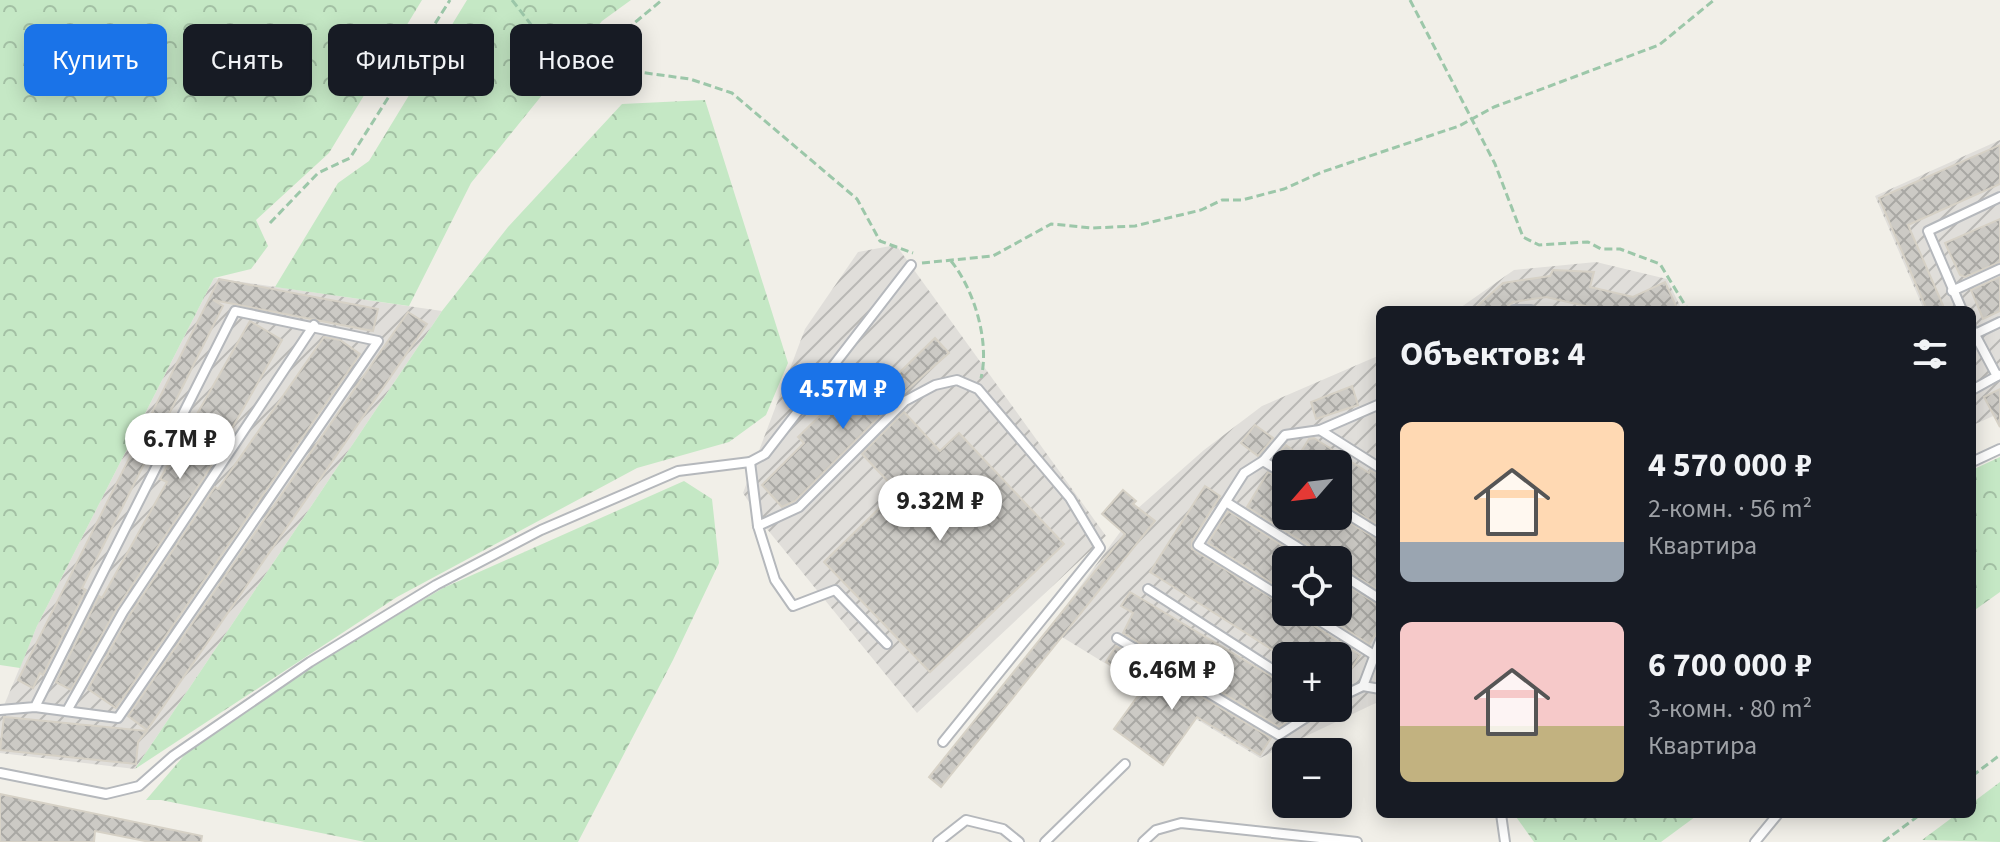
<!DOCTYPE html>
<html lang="ru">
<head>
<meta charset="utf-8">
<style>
  :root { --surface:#171b24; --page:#20242c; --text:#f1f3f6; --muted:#9ea1a6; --accent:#1a73e8 }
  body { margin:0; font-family:"Source Sans 3",sans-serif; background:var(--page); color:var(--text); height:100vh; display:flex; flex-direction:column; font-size:30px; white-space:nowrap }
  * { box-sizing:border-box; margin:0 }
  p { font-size:26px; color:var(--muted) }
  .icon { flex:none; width:44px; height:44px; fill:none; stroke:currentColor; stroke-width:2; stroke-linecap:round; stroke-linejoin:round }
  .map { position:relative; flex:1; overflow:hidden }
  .details { position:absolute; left:1376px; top:306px; width:600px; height:512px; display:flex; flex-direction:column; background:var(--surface); border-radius:12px; box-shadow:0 4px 20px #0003 }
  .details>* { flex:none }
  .top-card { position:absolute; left:24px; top:24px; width:760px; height:72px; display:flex; gap:16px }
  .needle { width:52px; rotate:242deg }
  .buttons { position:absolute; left:1272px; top:450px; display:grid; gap:16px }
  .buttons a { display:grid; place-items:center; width:80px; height:80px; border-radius:12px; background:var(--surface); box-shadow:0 4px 20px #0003; font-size:40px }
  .price { position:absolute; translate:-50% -68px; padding:0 18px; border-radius:28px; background:#fff; color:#222; font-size:26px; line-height:52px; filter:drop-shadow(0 2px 4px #0008) }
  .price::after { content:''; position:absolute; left:50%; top:48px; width:24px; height:18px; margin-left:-12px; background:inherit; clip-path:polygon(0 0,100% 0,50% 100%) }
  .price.on { background:var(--accent); color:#fff }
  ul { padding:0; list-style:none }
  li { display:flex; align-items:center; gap:24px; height:200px; padding:0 24px }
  li span { display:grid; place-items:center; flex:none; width:224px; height:160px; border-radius:12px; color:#555 }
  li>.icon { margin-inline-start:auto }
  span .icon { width:96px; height:96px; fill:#fffc; stroke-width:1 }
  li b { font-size:34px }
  h2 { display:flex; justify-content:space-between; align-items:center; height:96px; padding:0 24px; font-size:34px }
  .tag { padding:0 28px; border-radius:12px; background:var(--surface); box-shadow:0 4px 20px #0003; font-size:28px; line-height:72px }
  .tag.on { background:var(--accent); color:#fff }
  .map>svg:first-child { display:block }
  .industrial { fill:url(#industrial-furrows); fill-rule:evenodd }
  .forest { fill:url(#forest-crowns) }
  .building { fill:url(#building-cross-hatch); stroke:#d6d1c6; stroke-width:2 }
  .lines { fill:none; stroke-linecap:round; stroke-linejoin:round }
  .service-casing { stroke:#b5b8bc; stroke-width:12 }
  .path { stroke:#9cc7a9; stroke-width:3; stroke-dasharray:8 4; stroke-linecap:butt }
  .service { stroke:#fff; stroke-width:8 }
</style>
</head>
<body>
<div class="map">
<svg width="2000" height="842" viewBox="0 0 2000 842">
  <defs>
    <pattern id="industrial-furrows" width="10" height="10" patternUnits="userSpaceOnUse" patternTransform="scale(2)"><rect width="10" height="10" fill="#e0deda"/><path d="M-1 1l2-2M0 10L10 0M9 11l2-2" fill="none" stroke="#b9b8b5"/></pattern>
    <pattern id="forest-crowns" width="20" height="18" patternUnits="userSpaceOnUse" patternTransform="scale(2)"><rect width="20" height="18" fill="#c5e8c5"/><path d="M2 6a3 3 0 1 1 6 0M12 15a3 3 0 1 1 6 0" fill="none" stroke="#a3c0a4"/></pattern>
    <pattern id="building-cross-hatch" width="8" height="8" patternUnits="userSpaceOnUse" patternTransform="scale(2)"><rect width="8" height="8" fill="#cccac5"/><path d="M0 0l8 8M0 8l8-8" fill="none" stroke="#a9a8a4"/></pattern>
  </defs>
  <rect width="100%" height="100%" fill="#f1efe8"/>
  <g class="industrial">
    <polygon points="2000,140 2000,413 1973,425 1972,310 1924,310 1875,196"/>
    <polygon points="896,245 1106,536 917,713 767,529 743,493 805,329 858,252"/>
    <polygon points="1596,262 1667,279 1682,310 1457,310 1514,270"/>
    <polygon points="214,278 442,311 135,769 0,753 0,715 37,626"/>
    <path d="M 1380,355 L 1380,701 L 1260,758 L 1049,629 L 1137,509 L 1204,450 L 1262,406 ZM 1286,464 L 1338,464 L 1338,516 L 1286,516 ZM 1286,560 L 1338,560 L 1338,612 L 1286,612 ZM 1286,656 L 1338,656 L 1338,708 L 1286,708 Z"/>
  </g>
  <g class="forest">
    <polygon points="0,0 422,0 329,153 256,220 268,246 251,269 214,278 37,626 20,668 0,665"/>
    <polygon points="467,0 631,0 602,21 471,183 409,306 275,287 338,183 369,161"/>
    <polygon points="705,100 788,363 766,415 729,442 637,468 397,597 135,769 442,311 508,227 622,104"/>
    <polygon points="2000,457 2000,592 1972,612 1972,470"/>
    <polygon points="684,481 712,499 719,563 673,660 578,842 365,842 161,800 146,800 187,752 320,661 443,588"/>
    <polygon points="2000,782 2000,842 1922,840 1957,814 1972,814 1972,803"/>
    <polygon points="1514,814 1699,814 1661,842 1534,842"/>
  </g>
  <g class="building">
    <polygon points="2000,145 2000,184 1908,225 1945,310 1927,310 1879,198"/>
    <polygon points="2000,219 2000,262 1965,277 1960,275 1945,243"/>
    <polygon points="1553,270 1594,272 1590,287 1633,297 1665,282 1678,310 1603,310 1546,297 1513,302 1504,310 1473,310 1503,283 1550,276"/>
    <polygon points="2000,277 2000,311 1983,319 1971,290"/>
    <polygon points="219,279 378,309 373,331 213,300 223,306 82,588 86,590 43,675 40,673 33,688 18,680"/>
    <polygon points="408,312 427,324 147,730 128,716"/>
    <polygon points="250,321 282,340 205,476 117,608 71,690 56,682 99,596 102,598 167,482 160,479"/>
    <polygon points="324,337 340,340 360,354 116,708 88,689 129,616 215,487 218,489"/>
    <polygon points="935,338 949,353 900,396 795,501 782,507 762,485 804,443 798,437 829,407 842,420 863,400 867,404"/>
    <polygon points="1352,386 1358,405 1316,419 1311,402"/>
    <polygon points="2000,389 2000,427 1984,397"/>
    <polygon points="904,412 940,451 959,433 1064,544 930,672 824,562 897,491 862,454"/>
    <polygon points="1255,425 1273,438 1258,456 1241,443"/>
    <polygon points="1314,438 1369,473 1370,470 1380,475 1380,526 1338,501 1338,464 1286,467 1274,459 1286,445 1299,455 1309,439"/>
    <polygon points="1268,472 1286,482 1286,516 1338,516 1380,541 1380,591 1338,565 1338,560 1325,560 1322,554 1247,507"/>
    <polygon points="1205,486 1220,496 1192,541 1192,549 1286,607 1286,612 1299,612 1302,618 1360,655 1338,690 1338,656 1282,656 1150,572"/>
    <polygon points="1123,490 1136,501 1133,504 1155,521 941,787 929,777 1125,534 1102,514"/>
    <polygon points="1228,511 1305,560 1286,560 1286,592 1208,543"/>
    <polygon points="1338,580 1380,606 1380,627 1369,644 1319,612 1338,612"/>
    <polygon points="1130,592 1286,685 1286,708 1296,708 1288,721 1279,727 1123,633 1133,613 1121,606"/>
    <polygon points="1116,646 1271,738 1260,755 1197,717 1163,765 1114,729 1145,686 1106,662"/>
    <polygon points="4,717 5,717 147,731 138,742 136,764 0,750"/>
    <polygon points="0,794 202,836 201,842 150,842 95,831 94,842 0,842"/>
  </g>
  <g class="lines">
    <g class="service-casing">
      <g id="service">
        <polyline points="1952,291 2000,269"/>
        <polyline points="1514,310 1531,310"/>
        <polyline points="1962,310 1928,231 2000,197"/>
        <polyline points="1972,329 1997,376"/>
        <polyline points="1975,334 2000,322"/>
        <polyline points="1972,390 1999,375"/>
        <polyline points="1320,430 1380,404"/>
        <polyline points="1263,461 1286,475"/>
        <polyline points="750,462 758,526"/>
        <polyline points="1972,462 2000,449"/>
        <polyline points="1226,502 1318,560"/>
        <polyline points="1338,508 1380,534"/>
        <polyline points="1338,572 1380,599"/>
        <polyline points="1148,589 1286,678"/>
        <polyline points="1286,600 1198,545 1244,473 1263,461 1285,435 1320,430 1380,468"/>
        <polyline points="1306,612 1374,655"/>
        <polyline points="1117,638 1279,735 1321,708"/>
        <polyline points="887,644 835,590 793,606 775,580 758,526 799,507 905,401 935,385 957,380 978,389 1070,498 1100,548 943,742"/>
        <polyline points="1363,686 1380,689"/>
        <polyline points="1338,698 1363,686 1380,641"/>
        <polyline points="68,709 123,612 314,325"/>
        <polyline points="0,710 35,707 118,718 378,341 235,311 35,707"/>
        <polyline points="0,773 106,794 139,786 173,756 310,662 436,585 541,530 678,471 750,462 765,454 911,265"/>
        <polyline points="1501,814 1505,842"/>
        <polyline points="938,842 966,820 1003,829 1019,842"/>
        <polyline points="1045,842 1125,764"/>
        <polyline points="1143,842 1156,830 1181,823 1357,842"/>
        <polyline points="1755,842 1778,814"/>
      </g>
    </g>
    <g class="path">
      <path d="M 512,0 C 543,39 555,65 609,68 L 615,39 L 662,0"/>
      <polyline points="1410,0 1495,164 1523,237 1539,245 1588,242 1601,249 1620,249 1660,264 1688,310"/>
      <polyline points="609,68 690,79 732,93 857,199 880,241 913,253"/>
      <polyline points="270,223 318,173 350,158 450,0"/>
      <path d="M 951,261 C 974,289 990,342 981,378"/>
      <polyline points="922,263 993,256 1051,224 1093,228 1135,226 1201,210 1222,200 1242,200 1284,189 1322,172 1459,126 1494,107 1659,45 1714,0"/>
      <polyline points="1972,776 2000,755"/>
      <polyline points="1883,842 1921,814"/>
    </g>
    <use href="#service" class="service"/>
  </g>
</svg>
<div class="buttons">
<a><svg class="needle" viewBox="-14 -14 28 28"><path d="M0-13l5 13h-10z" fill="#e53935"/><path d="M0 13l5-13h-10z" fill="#9ea1a6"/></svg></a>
<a><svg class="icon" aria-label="locate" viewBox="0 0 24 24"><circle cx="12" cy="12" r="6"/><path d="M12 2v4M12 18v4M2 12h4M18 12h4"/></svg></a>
<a>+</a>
<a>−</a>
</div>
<b class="price on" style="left:843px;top:431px">4.57M ₽</b>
<b class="price" style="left:180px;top:481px">6.7M ₽</b>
<b class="price" style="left:940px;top:543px">9.32M ₽</b>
<b class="price" style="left:1172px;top:712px">6.46M ₽</b>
<div class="top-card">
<a class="tag on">Купить</a>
<a class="tag">Снять</a>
<a class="tag">Фильтры</a>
<a class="tag">Новое</a>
</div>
<section class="details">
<h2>Объектов: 4<svg class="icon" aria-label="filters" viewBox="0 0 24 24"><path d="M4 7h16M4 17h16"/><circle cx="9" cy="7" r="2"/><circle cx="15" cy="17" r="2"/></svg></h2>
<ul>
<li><span style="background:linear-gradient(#ffd9b3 75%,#9aa5b1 0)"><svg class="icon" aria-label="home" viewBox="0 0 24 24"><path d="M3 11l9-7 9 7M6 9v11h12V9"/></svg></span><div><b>4 570 000 ₽</b><p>2-комн. · 56 m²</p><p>Квартира</p></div></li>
<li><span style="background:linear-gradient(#f6c9c9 65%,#c2b280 0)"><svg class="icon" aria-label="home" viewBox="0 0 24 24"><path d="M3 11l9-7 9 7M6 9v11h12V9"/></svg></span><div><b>6 700 000 ₽</b><p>3-комн. · 80 m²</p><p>Квартира</p></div></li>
</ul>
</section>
</div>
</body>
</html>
